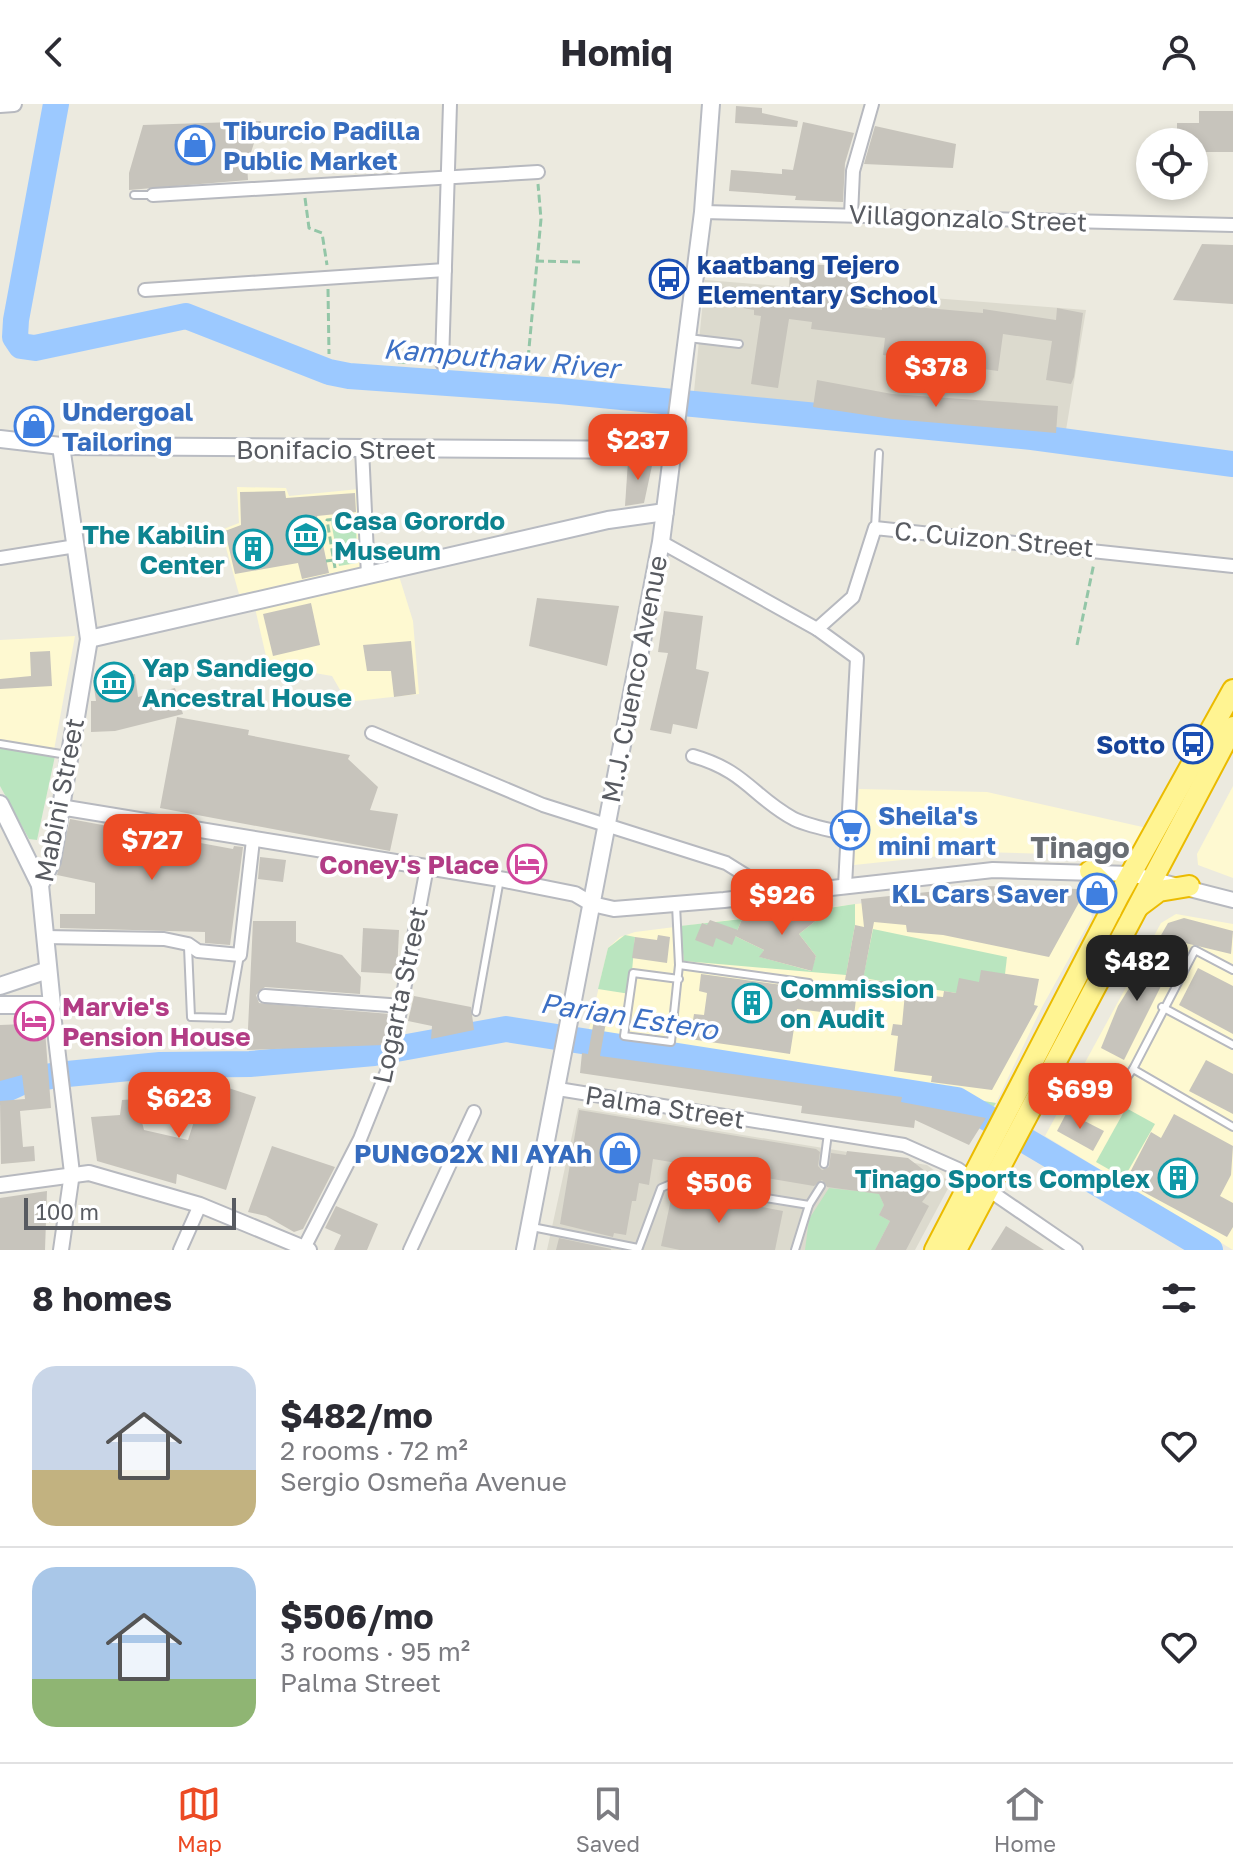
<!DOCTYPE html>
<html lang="en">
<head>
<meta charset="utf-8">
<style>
  :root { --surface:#fff; --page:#f7f7f7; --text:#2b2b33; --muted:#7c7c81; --line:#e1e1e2; --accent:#ec4a24 }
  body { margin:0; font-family:"Golos Text",sans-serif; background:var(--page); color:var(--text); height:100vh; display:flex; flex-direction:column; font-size:30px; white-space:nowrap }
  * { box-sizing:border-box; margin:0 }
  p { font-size:26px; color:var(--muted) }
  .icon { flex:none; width:44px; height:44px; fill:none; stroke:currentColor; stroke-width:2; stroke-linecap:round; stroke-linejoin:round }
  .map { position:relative; height:1146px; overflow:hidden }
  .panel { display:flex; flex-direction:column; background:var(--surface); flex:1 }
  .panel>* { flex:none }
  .tools { position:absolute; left:1136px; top:24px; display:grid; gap:16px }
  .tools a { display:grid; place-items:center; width:72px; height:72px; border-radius:50%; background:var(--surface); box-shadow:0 4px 12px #0003; font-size:40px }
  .scale { position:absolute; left:24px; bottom:20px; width:212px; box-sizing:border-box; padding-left:8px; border:4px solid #585b61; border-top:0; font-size:22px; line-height:28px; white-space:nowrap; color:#585b61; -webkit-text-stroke:6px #fff; paint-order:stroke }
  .price { position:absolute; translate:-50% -68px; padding:0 18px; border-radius:16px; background:var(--accent); color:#fff; font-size:26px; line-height:52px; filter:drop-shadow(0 2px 4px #0008) }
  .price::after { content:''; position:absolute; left:50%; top:48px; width:24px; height:18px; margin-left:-12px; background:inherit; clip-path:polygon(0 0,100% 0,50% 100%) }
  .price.selected { background:#222; color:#fff }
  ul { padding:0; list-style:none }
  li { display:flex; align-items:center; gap:24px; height:200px; padding:0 32px }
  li+li { border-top:2px solid var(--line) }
  li span { display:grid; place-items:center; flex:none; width:224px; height:160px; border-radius:24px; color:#555 }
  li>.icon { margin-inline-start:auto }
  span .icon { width:96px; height:96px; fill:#fffc; stroke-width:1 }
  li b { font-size:34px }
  h2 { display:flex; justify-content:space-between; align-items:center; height:96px; padding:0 32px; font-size:34px }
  header { display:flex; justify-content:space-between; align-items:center; height:104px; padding:0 32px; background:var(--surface); font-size:36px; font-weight:700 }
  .tabs { display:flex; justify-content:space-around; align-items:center; height:112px; border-top:2px solid var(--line); background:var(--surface); font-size:22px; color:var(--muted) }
  .tabs a { display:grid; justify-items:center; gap:4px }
  .tabs .selected { color:var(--accent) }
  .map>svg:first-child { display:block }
  .commercial { fill:#fef9d1 }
  .education { fill:#dcdace }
  .green { fill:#bae5bf }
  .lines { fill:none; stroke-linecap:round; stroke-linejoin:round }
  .river { stroke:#9cc9ff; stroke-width:26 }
  .building { fill:#c7c4bc }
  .service-casing { stroke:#b7b9bf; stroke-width:10 }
  .minor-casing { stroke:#b7b9bf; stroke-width:16 }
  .tertiary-casing { stroke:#b7b9bf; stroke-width:18 }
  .secondary-casing { stroke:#b8bbc2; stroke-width:20 }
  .trunk-casing { stroke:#ebbb00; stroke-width:24 }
  .path { stroke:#93c6a7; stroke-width:3; stroke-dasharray:8 4; stroke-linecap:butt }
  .service { stroke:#fff; stroke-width:6 }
  .minor { stroke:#fff; stroke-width:12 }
  .tertiary { stroke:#fff; stroke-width:14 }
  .secondary { stroke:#fff; stroke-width:16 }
  .trunk { stroke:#fff492; stroke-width:20 }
  .labels { text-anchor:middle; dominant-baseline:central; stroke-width:7; stroke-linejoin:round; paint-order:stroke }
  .shop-label { font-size:26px; font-weight:bold; fill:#366cbe; stroke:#fff; text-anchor:start }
  .street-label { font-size:26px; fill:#585b61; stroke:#fff }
  .transit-label { font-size:26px; font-weight:bold; fill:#164399; stroke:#fff; text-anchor:start }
  .culture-label { font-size:26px; font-weight:bold; fill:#0d838f; stroke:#fff; text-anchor:start }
  .hotel-label { font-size:26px; font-weight:bold; fill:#b23c85; stroke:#fff; text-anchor:end }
  .water-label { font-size:28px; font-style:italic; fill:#3d70c4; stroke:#fff }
  .quarter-label { font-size:30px; font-weight:bold; fill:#696d73; stroke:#fff }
</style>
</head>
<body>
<header><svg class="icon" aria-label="back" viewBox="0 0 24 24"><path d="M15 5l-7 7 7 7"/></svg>Homiq<svg class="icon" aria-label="person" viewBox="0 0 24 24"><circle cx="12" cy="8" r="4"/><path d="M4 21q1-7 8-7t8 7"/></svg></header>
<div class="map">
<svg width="1233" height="1146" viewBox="0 0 1233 1146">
  <rect width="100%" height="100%" fill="#eceadf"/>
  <g class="commercial">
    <polygon points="237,383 286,384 289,392 359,385 360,464 300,480 239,490 221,426 239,419"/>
    <polygon points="399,472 413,517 419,590 347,598 332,572 268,561 255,504"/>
    <polygon points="75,532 54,646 0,638 0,536"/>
    <polygon points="1233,682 1233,774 1198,761 1197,750"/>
    <polygon points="859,685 987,688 1147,724 1133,746 1121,752 978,748 854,761"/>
    <polygon points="935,790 1078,792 1089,800 1092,813 1042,903 996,999 587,934 608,844 620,833 635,828"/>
    <polygon points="1176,810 1233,820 1233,1146 1045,1032 1161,819"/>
  </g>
  <g class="education">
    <polygon points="705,176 1086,206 1065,332 693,298"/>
    <polygon points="578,1004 927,1061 951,1079 915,1146 547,1146"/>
  </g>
  <g class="green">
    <polygon points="356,415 357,459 339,462 331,417"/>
    <polygon points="0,644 55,652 37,736 29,735 0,682"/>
    <polygon points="855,800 855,821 846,871 684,857 680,822 742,815 735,832 764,846 760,853 811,867 816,852 799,830 822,812 822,805"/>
    <polygon points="873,825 1007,853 1005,870 956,889 863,874"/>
    <polygon points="625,831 635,833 630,890 598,885 608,844"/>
    <polygon points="587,934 591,935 996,999 986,1014 901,998 902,993 582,949"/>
    <polygon points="1126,1004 1155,1020 1124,1074 1096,1058"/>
    <polygon points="829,1084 884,1090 880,1092 884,1101 879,1111 890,1117 875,1146 805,1146 809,1115"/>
  </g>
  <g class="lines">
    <g class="river">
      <polyline points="56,0 16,216 15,233 21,242 35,244 186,212 329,268 349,272 560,287 1032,333 1233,360"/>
      <polyline points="0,988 24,977 57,971 160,961 250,960 374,949 506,925 957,996 1210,1146"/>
    </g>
  </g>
  <g class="building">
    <polygon points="736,2 762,4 762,9 798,17 797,23 735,19"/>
    <polygon points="1199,7 1233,7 1233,48 1199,48 1199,45 1194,45 1194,38 1177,38 1177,19 1199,19"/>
    <polygon points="261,17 247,61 248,76 129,86 129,69 143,21"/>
    <polygon points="803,18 854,29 845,59 843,98 795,96 796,92 729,87 731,66 782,70 782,65 793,66"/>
    <polygon points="875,22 956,40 953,64 864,60"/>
    <polygon points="1202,140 1233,141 1233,200 1173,196"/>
    <polygon points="790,159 858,163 856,203 882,206 882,200 983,209 983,205 1056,216 1057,204 1083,209 1074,273 1071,280 1046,276 1052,237 1003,230 998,267 883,251 885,234 811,225 812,218 789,215 778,284 751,280 761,212 754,211 754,206 717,199 720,183 789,190"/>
    <polygon points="817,276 892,290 1058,302 1056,329 892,315 813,303"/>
    <polygon points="628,357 653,357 644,399 625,402"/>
    <polygon points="285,387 286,394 355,389 356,408 317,412 329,469 302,475 298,459 235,470 225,427 241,421 240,388"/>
    <polygon points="537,494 619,502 607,562 529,542"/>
    <polygon points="311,499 320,541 273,552 263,510"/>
    <polygon points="664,507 703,512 696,565 709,568 697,625 673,620 671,630 650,626 668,549 658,548"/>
    <polygon points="411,537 416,590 394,593 391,567 367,567 363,541"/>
    <polygon points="50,547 52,582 0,585 0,575 31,572 30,548"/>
    <polygon points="135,570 138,593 175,584 183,610 115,627 91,628 91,597 96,597 93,576"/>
    <polygon points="177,613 249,626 248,631 350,651 348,655 378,683 370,706 398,710 390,747 160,704"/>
    <polygon points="70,715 233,745 234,742 243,743 230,841 205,839 205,828 60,824 60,810 95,810 95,779 57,771"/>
    <polygon points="260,753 286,756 283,778 258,775"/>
    <polygon points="985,782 1078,785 1082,793 1049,853 943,831 907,828 906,821 874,818 863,876 894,878 892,894 856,895 854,912 797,905 790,950 690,935 694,910 704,911 707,889 699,887 701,870 848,890 850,877 845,876 855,821 864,823 861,795"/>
    <polygon points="832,804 799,830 816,852 812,867 759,853 764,846 735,832 742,815"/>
    <polygon points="1184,814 1233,827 1231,850 1160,833 1168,819"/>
    <polygon points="710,816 738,826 732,841 716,834 713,843 695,836 702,819 707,821"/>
    <polygon points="253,817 296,817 296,838 342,851 361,873 360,890 265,883 256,891 259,899 390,910 384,941 247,946"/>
    <polygon points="363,824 399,826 397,870 361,868"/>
    <polygon points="658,831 670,833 667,859 632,854 635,833 657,836"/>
    <polygon points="1156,841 1176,852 1124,956 1101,944 1118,902"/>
    <polygon points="1198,864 1233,882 1233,930 1179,901"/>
    <polygon points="981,866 1039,875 1034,901 1038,902 992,986 931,978 932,972 894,967 898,932 891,931 893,920 902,921 905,889 943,893 944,887 956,889 959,874 979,878"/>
    <polygon points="414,892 471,903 474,926 431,935 432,922 408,917"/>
    <polygon points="594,916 606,918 600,952 902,993 901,998 986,1014 969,1041 915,1016 914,1024 801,1009 802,1002 580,969 582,949 588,950"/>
    <polygon points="26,920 26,927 45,926 51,1004 20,1007 23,1043 34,1042 35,1057 1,1060 0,997 25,995 22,971 0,977 0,921"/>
    <polygon points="1206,956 1233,970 1233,1010 1189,987"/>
    <polygon points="207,977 256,993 226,1086 177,1070 176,1080 97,1057 91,1013 120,1011 122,996 136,995 144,1026 188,1036"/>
    <polygon points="579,1006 816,1045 820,1048 818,1062 822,1066 829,1063 831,1049 846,1051 847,1047 908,1054 938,1077 922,1098 929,1102 906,1146 875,1146 890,1117 879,1111 884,1101 879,1090 827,1083 822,1076 814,1082 653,1055 649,1081 639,1079 636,1097 632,1097 626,1131 614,1129 613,1133 560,1120"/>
    <polygon points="1067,1008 1104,1027 1093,1047 1057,1027"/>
    <polygon points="1174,1010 1233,1042 1231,1071 1220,1092 1233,1099 1233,1123 1227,1133 1125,1078 1151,1028 1161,1034"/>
    <polygon points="272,1042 335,1063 303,1125 294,1128 266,1112 248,1108"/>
    <polygon points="673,1086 783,1107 775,1146 680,1146 661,1142"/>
    <polygon points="47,1087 45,1146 0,1146 0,1094"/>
    <polygon points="336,1102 378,1120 367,1146 334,1146 341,1131 325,1124"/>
    <polygon points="1006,1122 1044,1146 991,1146"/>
    <polygon points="559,1134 611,1145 611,1146 556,1146"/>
  </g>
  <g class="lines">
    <g class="service-casing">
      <g id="service">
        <polyline points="134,91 153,91"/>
        <polyline points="697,160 785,164"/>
        <polyline points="688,234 739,240"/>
        <polyline points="875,424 879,349"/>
        <polyline points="0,640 67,651"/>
        <polyline points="676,801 679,861 809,879"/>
        <polyline points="188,843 191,913 229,914 240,851"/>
        <polyline points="679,875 633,869 624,932 671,938 679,861"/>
        <polyline points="1162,903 1233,941"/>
        <polyline points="476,908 500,775"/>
        <polyline points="1133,965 1233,1023"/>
        <polyline points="1107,1001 1133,965 1195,846 1233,866"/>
        <polyline points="824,1060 828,1029"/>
        <polyline points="532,1123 638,1144"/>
        <polyline points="638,1146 661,1084 673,1079 809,1101"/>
        <polyline points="795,1146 809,1101 821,1082"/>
      </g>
    </g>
    <g class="minor-casing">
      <g id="minor">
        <polyline points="153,91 538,68"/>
        <polyline points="703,108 1233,121"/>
        <polyline points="851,111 853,67 872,0"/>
        <polyline points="145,186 445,166"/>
        <polyline points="442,259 450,0"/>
        <polyline points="362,345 368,471"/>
        <polyline points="661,438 817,525 857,554 845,782"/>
        <polyline points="0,454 76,442"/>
        <polyline points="817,525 853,493 875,424 1233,462"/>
        <polyline points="372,629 543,701 726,759 774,789"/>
        <path d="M 693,652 C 746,667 753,693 794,715 C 811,723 831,726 849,730"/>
        <polyline points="44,833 164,835 188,840 198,847 240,851 253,736"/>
        <polyline points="265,892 403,902"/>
        <polyline points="558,985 904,1041 958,1065 1076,1146"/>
        <polyline points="180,1146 200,1101"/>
        <polyline points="303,1146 360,1035 390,960 427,763"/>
        <polyline points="410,1146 474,1008"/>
      </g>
    </g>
    <g class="tertiary-casing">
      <g id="tertiary">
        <polyline points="0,1 14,0"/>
        <polyline points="60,703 500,775 575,790 592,800 614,805 724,796 993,766 1131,770 1233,796"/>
        <polyline points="52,901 72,1069 61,1146"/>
        <polyline points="0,1081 89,1069 200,1101 309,1146"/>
      </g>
    </g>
    <g class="secondary-casing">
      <g id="secondary">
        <polyline points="0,335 61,342 673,346"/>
        <polyline points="89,535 608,416 665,408"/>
        <polyline points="0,700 40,781"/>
        <polyline points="0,882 48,866"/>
        <polyline points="0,901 52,901 40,781 52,757 89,535 61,342"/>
        <polyline points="525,1146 661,438 703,108 711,0"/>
      </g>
    </g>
    <g class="trunk-casing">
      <g id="trunk">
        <polyline points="1090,767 1104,781 1111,807"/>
        <polyline points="1139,802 1159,787 1189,782"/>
        <polyline points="935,1146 1118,793 1233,586"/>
        <polyline points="956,1146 1233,623"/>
      </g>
    </g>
    <g class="path">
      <polyline points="305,94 309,124 322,129 327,161"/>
      <polyline points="536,157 584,158"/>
      <polyline points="328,185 329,250"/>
      <polyline points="398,258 431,259"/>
      <polyline points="527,266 541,115 538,80"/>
      <polyline points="326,457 334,456"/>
      <polyline points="335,464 327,416 354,413"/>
      <polyline points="1077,541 1094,459"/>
    </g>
    <use href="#service" class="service"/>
    <use href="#minor" class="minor"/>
    <use href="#tertiary" class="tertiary"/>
    <use href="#secondary" class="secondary"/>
    <use href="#trunk" class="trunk"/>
  </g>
  <defs>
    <g id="shop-ring" transform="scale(2)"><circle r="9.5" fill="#fff" stroke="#3f7fe0" stroke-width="1.5"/><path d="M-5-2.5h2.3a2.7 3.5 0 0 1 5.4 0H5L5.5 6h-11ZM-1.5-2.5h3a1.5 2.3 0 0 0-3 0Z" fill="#3f7fe0"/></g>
    <g id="bus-ring" transform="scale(2)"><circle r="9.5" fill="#fff" stroke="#1a4fb4" stroke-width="1.5"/><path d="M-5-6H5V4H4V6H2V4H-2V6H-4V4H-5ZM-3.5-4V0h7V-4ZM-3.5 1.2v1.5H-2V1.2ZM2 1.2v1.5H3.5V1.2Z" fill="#1a4fb4"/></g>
    <g id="museum-ring" transform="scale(2)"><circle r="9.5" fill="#fff" stroke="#0f9aa8" stroke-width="1.5"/><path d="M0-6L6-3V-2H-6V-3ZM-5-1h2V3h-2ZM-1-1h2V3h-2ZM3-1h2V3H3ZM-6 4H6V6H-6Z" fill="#0f9aa8"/></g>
    <g id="building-ring" transform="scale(2)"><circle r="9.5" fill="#fff" stroke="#0f9aa8" stroke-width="1.5"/><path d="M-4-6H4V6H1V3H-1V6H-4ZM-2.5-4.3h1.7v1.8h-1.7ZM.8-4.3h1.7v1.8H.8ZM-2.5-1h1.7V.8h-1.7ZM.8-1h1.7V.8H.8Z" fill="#0f9aa8"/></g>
    <g id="supermarket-ring" transform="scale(2)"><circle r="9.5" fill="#fff" stroke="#3f7fe0" stroke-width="1.5"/><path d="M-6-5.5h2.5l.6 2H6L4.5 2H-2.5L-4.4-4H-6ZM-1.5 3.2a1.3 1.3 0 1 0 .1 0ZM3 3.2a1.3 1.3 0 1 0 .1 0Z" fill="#3f7fe0"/></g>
    <g id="hotel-ring" transform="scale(2)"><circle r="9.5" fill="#fff" stroke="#d1479c" stroke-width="1.5"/><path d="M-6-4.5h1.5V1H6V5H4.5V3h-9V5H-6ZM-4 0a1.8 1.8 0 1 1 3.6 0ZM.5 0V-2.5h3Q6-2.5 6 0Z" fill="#d1479c"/></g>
  </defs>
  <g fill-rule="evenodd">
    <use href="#shop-ring" x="195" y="41"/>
    <use href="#bus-ring" x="669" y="175"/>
    <use href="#shop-ring" x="34" y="322"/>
    <use href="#museum-ring" x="306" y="431"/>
    <use href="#building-ring" x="253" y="445"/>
    <use href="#museum-ring" x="114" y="578"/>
    <use href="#bus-ring" x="1193" y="640"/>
    <use href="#supermarket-ring" x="850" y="726"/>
    <use href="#hotel-ring" x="527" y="760"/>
    <use href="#shop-ring" x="1097" y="789"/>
    <use href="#building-ring" x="752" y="899"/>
    <use href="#hotel-ring" x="34" y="917"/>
    <use href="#shop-ring" x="620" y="1049"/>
    <use href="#building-ring" x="1178" y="1074"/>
  </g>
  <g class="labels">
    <g class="shop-label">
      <text x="223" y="26">Tiburcio Padilla<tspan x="223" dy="30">Public Market</tspan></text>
      <text x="62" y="307">Undergoal<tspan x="62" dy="30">Tailoring</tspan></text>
      <text x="878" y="711">Sheila's<tspan x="878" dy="30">mini mart</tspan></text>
      <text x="1069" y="789" text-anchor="end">KL Cars Saver</text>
      <text x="592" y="1049" text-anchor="end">PUNGO2X NI AYAh</text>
    </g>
    <g class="street-label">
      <text transform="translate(968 114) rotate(2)">Villagonzalo Street</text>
      <text x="336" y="345">Bonifacio Street</text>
      <text transform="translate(994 435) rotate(5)">C. Cuizon Street</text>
      <text transform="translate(634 575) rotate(-79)">M.J. Cuenco Avenue</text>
      <text transform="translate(59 696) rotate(-79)">Mabini Street</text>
      <text transform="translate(400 891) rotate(-78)">Logarta Street</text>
      <text transform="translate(665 1003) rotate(9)">Palma Street</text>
    </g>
    <g class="transit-label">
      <text x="697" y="160">kaatbang Tejero<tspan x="697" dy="30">Elementary School</tspan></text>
      <text x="1165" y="640" text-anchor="end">Sotto</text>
    </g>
    <g class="culture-label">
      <text x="334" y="416">Casa Gorordo<tspan x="334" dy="30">Museum</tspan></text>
      <text x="225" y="430" text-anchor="end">The Kabilin<tspan x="225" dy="30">Center</tspan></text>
      <text x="142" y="563">Yap Sandiego<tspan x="142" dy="30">Ancestral House</tspan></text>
      <text x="780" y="884">Commission<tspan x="780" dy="30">on Audit</tspan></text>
      <text x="1150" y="1074" text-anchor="end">Tinago Sports Complex</text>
    </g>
    <g class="hotel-label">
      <text x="499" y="760">Coney's Place</text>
      <text x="62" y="902" text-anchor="start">Marvie's<tspan x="62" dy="30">Pension House</tspan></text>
    </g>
    <g class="water-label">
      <text transform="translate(501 254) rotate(5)">Kamputhaw River</text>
      <text transform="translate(629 912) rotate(9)">Parian Estero</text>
    </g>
    <g class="quarter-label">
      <text x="1080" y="743">Tinago</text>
    </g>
  </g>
</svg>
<div class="tools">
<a><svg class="icon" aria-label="locate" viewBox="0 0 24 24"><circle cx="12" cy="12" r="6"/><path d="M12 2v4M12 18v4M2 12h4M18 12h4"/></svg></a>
</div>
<div class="scale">100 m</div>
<b class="price" style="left:936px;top:305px">$378</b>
<b class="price" style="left:638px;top:378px">$237</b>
<b class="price" style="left:152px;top:778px">$727</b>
<b class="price" style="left:782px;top:833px">$926</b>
<b class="price selected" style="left:1137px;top:899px">$482</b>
<b class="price" style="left:1080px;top:1027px">$699</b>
<b class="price" style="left:179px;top:1036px">$623</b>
<b class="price" style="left:719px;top:1121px">$506</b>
</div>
<section class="panel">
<h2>8 homes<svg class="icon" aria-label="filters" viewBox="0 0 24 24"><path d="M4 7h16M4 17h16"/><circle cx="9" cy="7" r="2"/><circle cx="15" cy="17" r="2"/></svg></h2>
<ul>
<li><span style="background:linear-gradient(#c9d6e8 65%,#c2b280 0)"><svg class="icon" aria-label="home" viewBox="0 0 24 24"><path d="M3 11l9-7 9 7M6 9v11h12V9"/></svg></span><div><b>$482/mo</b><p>2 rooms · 72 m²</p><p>Sergio Osmeña Avenue</p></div><svg class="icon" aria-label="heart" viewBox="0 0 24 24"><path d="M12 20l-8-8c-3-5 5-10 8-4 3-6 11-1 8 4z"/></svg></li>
<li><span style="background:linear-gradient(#a9c7e8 70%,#8fb573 0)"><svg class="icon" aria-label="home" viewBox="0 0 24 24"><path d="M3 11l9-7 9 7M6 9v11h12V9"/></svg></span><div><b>$506/mo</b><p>3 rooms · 95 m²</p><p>Palma Street</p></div><svg class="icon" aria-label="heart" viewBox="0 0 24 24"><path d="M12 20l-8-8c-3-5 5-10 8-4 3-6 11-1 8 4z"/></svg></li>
</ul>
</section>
<nav class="tabs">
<a class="selected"><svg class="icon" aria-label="map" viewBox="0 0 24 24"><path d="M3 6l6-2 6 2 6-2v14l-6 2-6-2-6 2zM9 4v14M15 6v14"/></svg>Map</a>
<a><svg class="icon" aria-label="saved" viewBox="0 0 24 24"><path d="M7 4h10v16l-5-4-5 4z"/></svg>Saved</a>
<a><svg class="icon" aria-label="home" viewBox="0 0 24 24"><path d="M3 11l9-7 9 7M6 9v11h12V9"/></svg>Home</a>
</nav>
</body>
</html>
